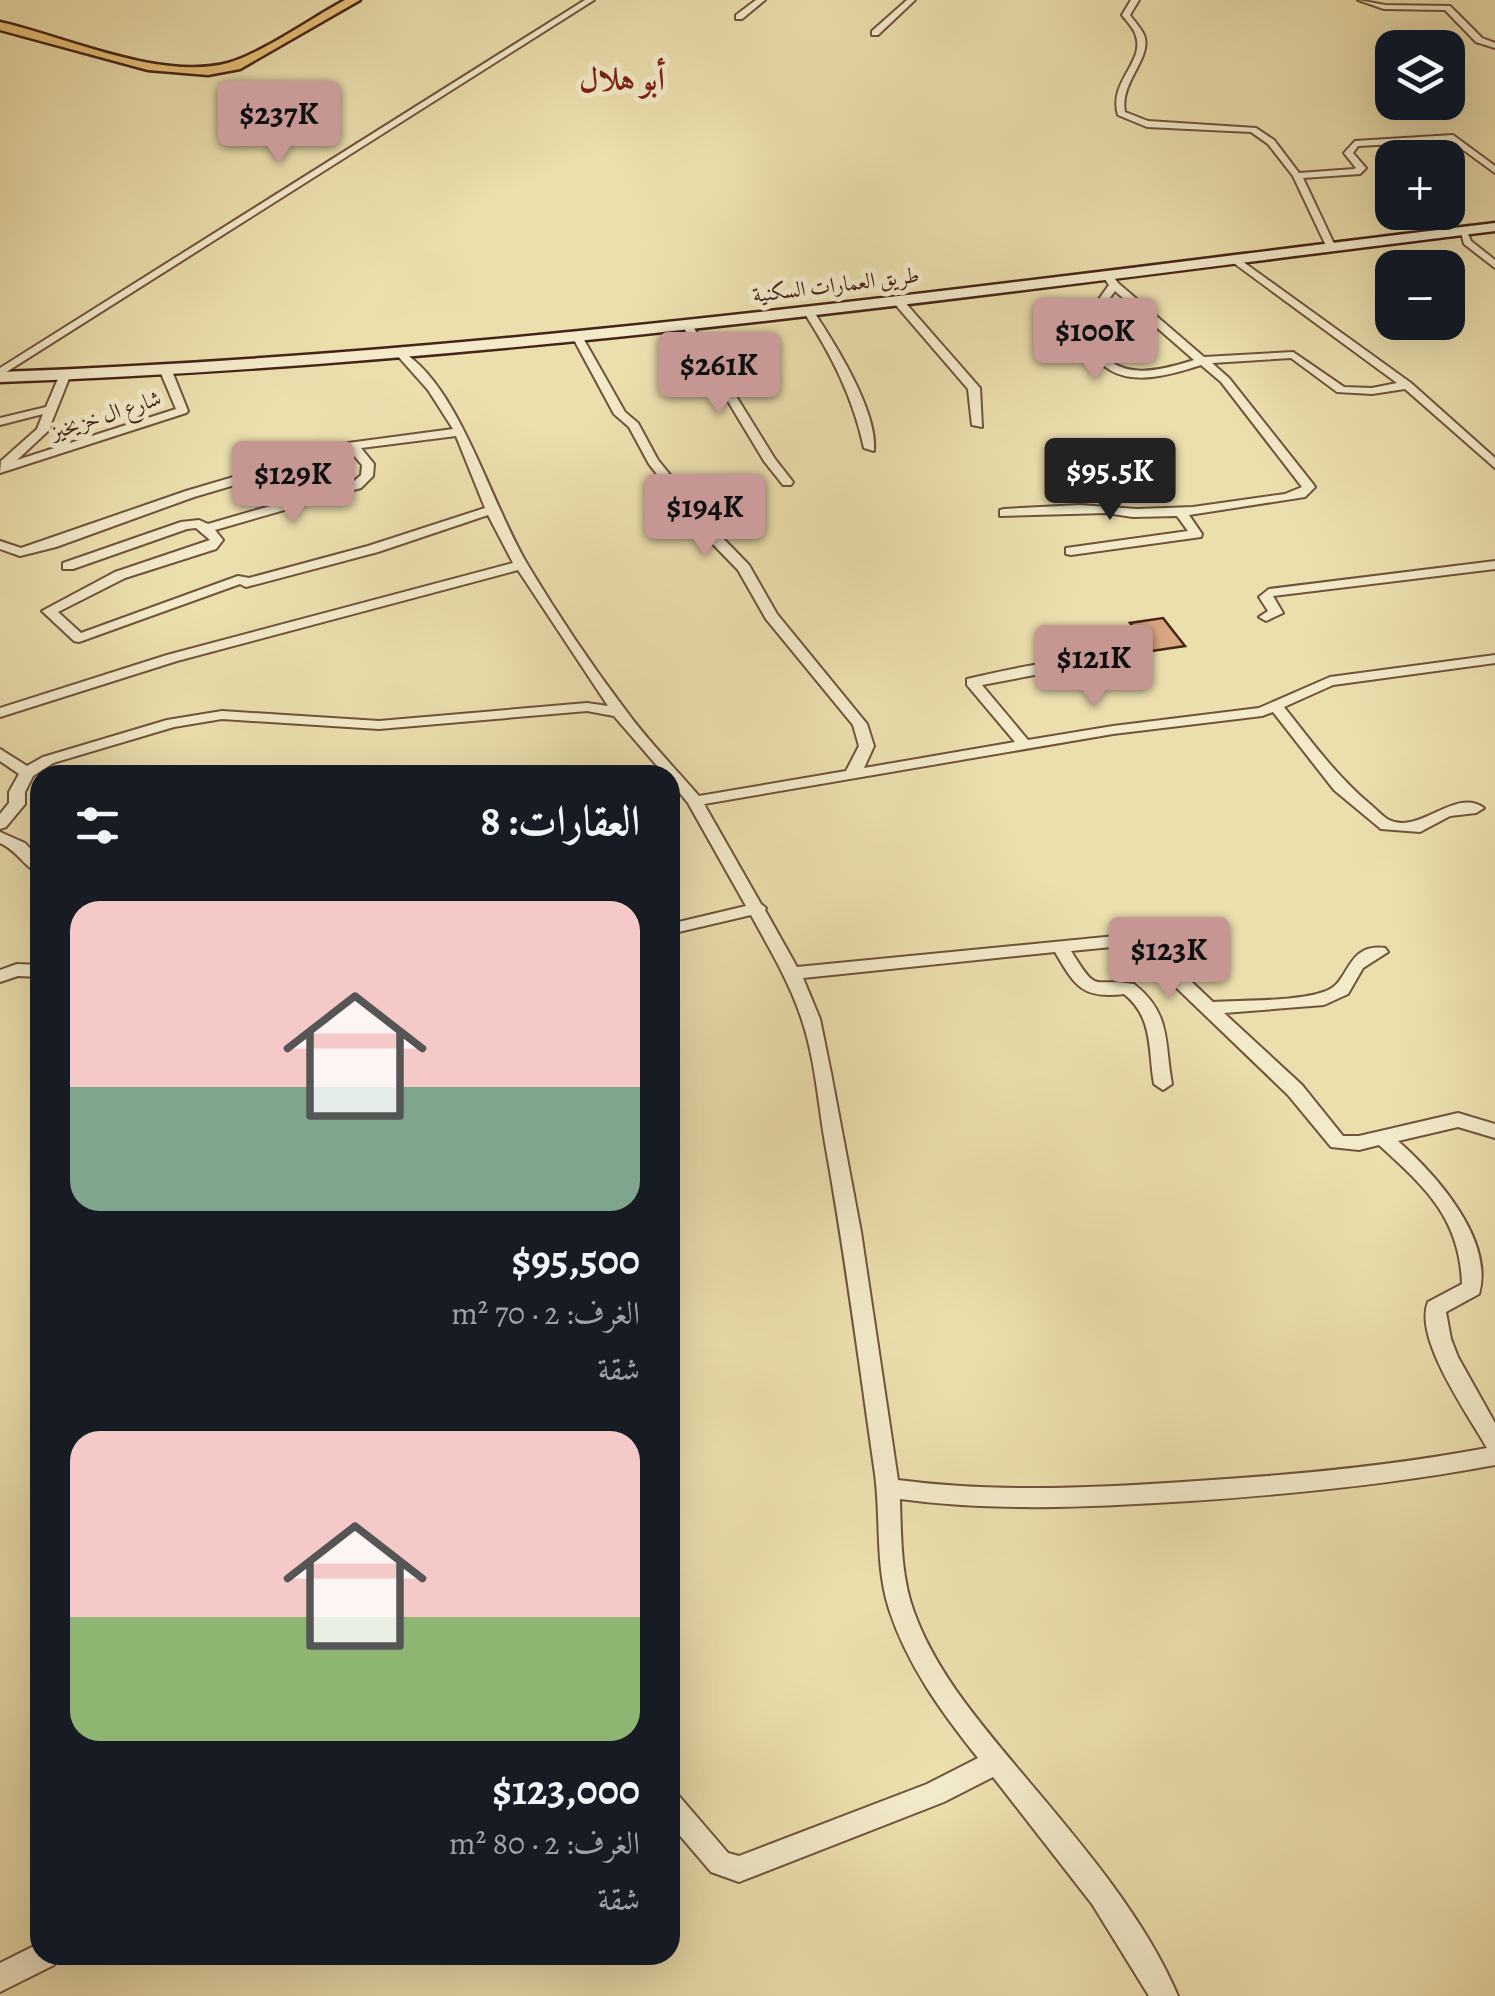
<!DOCTYPE html>
<html lang="ar">
<head>
<meta charset="utf-8">
<style>
  :root { --surface:#171b24; --page:#20242c; --text:#f1f3f6; --muted:#9ea1a6; --accent:#c59692 }
  body { margin:0; font-family:Alegreya,Amiri,serif; background:var(--page); color:var(--text); direction:rtl; height:100vh; display:flex; flex-direction:column; font-size:38px; white-space:nowrap }
  * { box-sizing:border-box; margin:0 }
  p { font-size:32px; color:var(--muted) }
  .icon { flex:none; width:55px; height:55px; fill:none; stroke:currentColor; stroke-width:2; stroke-linecap:round; stroke-linejoin:round }
  .map { position:relative; flex:1; overflow:hidden; direction:ltr }
  .side { position:absolute; left:30px; top:765px; width:650px; height:1200px; display:flex; flex-direction:column; background:var(--surface); border-radius:30px; box-shadow:0 10px 40px #0002; direction:rtl }
  .side>* { flex:none }
  .tools { position:absolute; left:1375px; top:30px; display:grid; gap:20px }
  .tools a { display:grid; place-items:center; width:90px; height:90px; border-radius:20px; background:var(--surface); box-shadow:0 10px 40px #0002; font-size:50px }
  .price { position:absolute; translate:-50% -85px; padding:0 22px; border-radius:10px; background:var(--accent); color:#111; font-size:32px; line-height:65px; filter:drop-shadow(0 2px 5px #0008) }
  .price::after { content:''; position:absolute; left:50%; top:60px; width:30px; height:22px; margin-left:-15px; background:inherit; clip-path:polygon(0 0,100% 0,50% 100%) }
  .price.current { background:#222; color:#fff }
  ul { padding:0; list-style:none }
  li { display:grid; align-content:center; gap:20px; height:530px; padding:0 40px }
  li span { display:grid; place-items:center; height:310px; border-radius:30px; color:#555 }
  li>.icon { margin-inline-start:auto }
  span .icon { width:180px; height:180px; fill:#fffc; stroke-width:1 }
  li b { font-size:42px }
  h2 { display:flex; justify-content:space-between; align-items:center; height:120px; padding:0 40px; font-size:42px }
  .map>svg:first-child { display:block }
  .building { fill:#d8a780; stroke:#462417; stroke-width:2.5 }
  .lines { fill:none; stroke-linecap:round; stroke-linejoin:round }
  .minor-casing { stroke:#70533d; stroke-width:4 }
  .secondary-casing { stroke:#462417; stroke-width:5 }
  .primary-casing { stroke:#462417; stroke-width:5 }
  .minor { fill:#f3eaca; fill-rule:evenodd }
  .secondary { fill:#f3eaca; fill-rule:evenodd }
  .primary { fill:#e6c077; fill-rule:evenodd }
  .labels { text-anchor:middle; dominant-baseline:central; stroke-width:10; stroke-linejoin:round; paint-order:stroke }
  .far-street-label { font-size:22px; fill:#462417; stroke:#f3eaca }
  .far-district-label { font-size:32px; font-weight:bold; fill:#7a1f14; stroke:#f3eaca }
</style>
</head>
<body>
<div class="map">
<svg width="1495" height="1996" viewBox="0 0 1495 1996">
  <rect width="100%" height="100%" fill="#ecdfae"/>
  <filter id="stains"><feTurbulence type="fractalNoise" baseFrequency=".002" numOctaves="4"/><feColorMatrix values="0 0 0 0 .2 0 0 0 0 .09 0 0 0 0 .02 0 0 0 .5 -.17"/></filter>
  <radialGradient id="worn" r=".72"><stop offset=".6" stop-color="#630" stop-opacity="0"/><stop offset="1" stop-color="#630" stop-opacity=".3"/></radialGradient>
  <polygon class="building" points="1163,618 1185,646 1152,651 1130,623"/>
  <g class="lines">
    <g class="minor-casing">
      <g id="minor">
        <polygon points="585,0 594,0 0,376 0,368"/>
        <polygon points="756,0 765,0 742,19 736,19 736,15"/>
        <polygon points="907,0 915,0 878,35 872,35 872,31"/>
        <path d="M 1131,0 L 1139,0 L 1130,15 C 1134,21 1141,28 1144,35 C 1153,58 1119,82 1125,112 L 1148,121 L 1256,128 L 1274,140 L 1299,173 L 1354,169 L 1356,168 L 1344,153 L 1355,141 L 1453,135 L 1495,166 L 1495,173 L 1451,141 L 1358,146 L 1353,153 L 1366,168 L 1360,174 L 1303,178 L 1336,248 L 1328,250 L 1293,176 L 1268,144 L 1251,132 L 1147,127 L 1118,115 C 1108,82 1145,62 1136,36 C 1134,28 1127,22 1122,15 Z"/>
        <polygon points="1358,0 1385,5 1450,6 1482,38 1495,43 1495,48 1476,42 1445,10 1384,9"/>
        <polygon points="1460,229 1466,229 1471,241 1495,260 1495,268 1464,244"/>
        <path d="M 1235,256 L 1411,383 L 1495,458 L 1495,468 L 1405,389 L 1372,394 L 1337,392 L 1291,358 L 1212,363 L 1229,378 L 1313,484 L 1315,487 L 1305,497 L 1189,515 L 1202,534 L 1201,537 L 1071,555 L 1066,554 L 1066,548 L 1188,531 L 1177,516 L 1133,517 L 1106,513 L 1000,516 L 1000,510 L 1004,509 L 1080,505 L 1137,509 L 1193,507 L 1285,494 L 1302,487 L 1221,382 L 1201,365 C 1161,378 1114,391 1090,349 L 1099,299 L 1109,285 L 1102,275 L 1103,273 L 1111,273 L 1118,283 L 1204,357 L 1293,352 L 1344,387 L 1372,388 L 1397,383 L 1231,261 L 1230,259 ZM 1115,291 L 1194,360 C 1163,370 1120,382 1100,349 L 1109,299 Z"/>
        <polygon points="894,299 902,299 980,388 982,427 972,425 968,389 894,303"/>
        <path d="M 804,309 L 812,309 C 834,342 878,411 874,451 L 864,448 C 853,397 831,354 803,311 Z"/>
        <polygon points="683,323 692,325 775,459 793,482 791,485 783,485 764,461 682,325"/>
        <path d="M 578,335 L 583,338 L 625,412 L 638,423 L 658,460 L 715,530 L 749,565 L 777,614 L 867,724 L 874,746 L 864,768 L 1015,742 L 967,685 L 967,679 C 1001,671 1104,647 1131,664 L 1124,668 L 1082,666 L 982,685 L 1028,740 L 1113,726 L 1259,708 L 1330,677 L 1495,655 L 1495,663 L 1333,685 L 1284,707 C 1312,742 1337,777 1371,805 C 1377,810 1383,817 1389,820 C 1420,835 1455,787 1484,808 L 1476,813 L 1450,816 L 1420,832 L 1381,829 L 1334,790 L 1273,712 L 1262,716 L 1113,734 L 704,804 L 761,904 L 766,908 L 765,910 L 797,967 L 1136,934 L 1142,935 L 1213,1002 C 1241,1000 1310,1002 1332,988 C 1349,977 1349,943 1385,948 L 1388,952 L 1363,968 L 1348,994 L 1324,1005 L 1224,1013 L 1302,1085 L 1343,1136 L 1359,1136 L 1458,1113 L 1495,1124 L 1495,1138 L 1458,1127 L 1398,1141 C 1434,1173 1495,1239 1479,1294 L 1446,1312 L 1451,1339 L 1458,1357 L 1495,1423 L 1495,1465 C 1394,1484 1293,1494 1190,1501 C 1093,1507 996,1512 900,1499 C 901,1537 901,1577 914,1612 C 935,1670 976,1718 1015,1765 C 1073,1834 1143,1913 1178,1996 L 1149,1996 L 1092,1904 L 993,1777 L 944,1802 L 739,1882 L 711,1872 L 670,1824 L 670,1793 L 679,1796 L 728,1853 L 739,1856 L 927,1784 L 978,1758 C 942,1713 907,1665 889,1609 C 875,1565 881,1519 875,1474 C 859,1363 845,1253 825,1143 C 818,1102 815,1057 801,1017 C 789,981 769,948 751,915 L 670,934 L 670,924 L 746,906 L 688,803 L 670,781 L 670,775 L 665,775 L 614,716 L 587,711 L 379,729 L 222,719 L 174,727 L 53,763 L 33,776 L 25,792 L 25,804 L 6,827 L 0,829 L 0,814 L 9,803 L 9,792 L 19,774 L 0,761 L 0,749 L 27,766 L 43,757 L 167,720 L 222,711 L 379,721 L 587,703 L 608,706 L 518,570 L 177,661 L 0,717 L 0,708 L 167,655 L 513,563 L 488,515 L 378,552 L 246,587 L 240,584 L 79,642 L 74,641 L 42,611 L 115,572 L 210,540 L 196,528 L 187,529 L 73,569 L 63,569 L 63,563 L 181,522 L 199,520 L 208,524 L 353,482 L 361,475 L 362,465 L 350,451 L 194,497 L 56,547 L 20,556 L 0,549 L 0,541 L 21,548 L 186,491 L 348,443 L 453,429 L 428,390 L 396,354 L 401,351 C 460,385 492,508 529,567 C 558,615 590,663 624,708 C 646,739 674,767 699,796 L 846,771 L 859,746 L 853,725 L 766,619 L 738,570 L 705,536 L 649,464 L 629,427 L 614,414 L 573,338 ZM 456,436 L 485,508 L 368,546 L 249,578 L 238,576 L 81,633 L 58,612 L 125,578 L 216,549 L 223,540 L 215,530 L 361,488 L 373,476 L 374,464 L 361,448 ZM 1132,945 L 1288,1095 L 1331,1147 L 1359,1150 L 1379,1145 C 1425,1187 1460,1218 1462,1284 L 1428,1302 C 1413,1338 1469,1416 1487,1448 C 1391,1466 1294,1475 1197,1481 C 1097,1488 997,1493 898,1480 L 861,1232 L 831,1073 L 820,1019 L 803,978 L 1055,952 C 1075,986 1082,999 1124,994 C 1154,1018 1148,1050 1154,1084 L 1163,1090 L 1172,1084 C 1164,1042 1172,1014 1134,984 C 1091,977 1099,996 1071,951 Z"/>
        <polygon points="166,368 172,371 188,411 186,413 0,473 1,461 37,429 43,414 0,425 0,418 46,407 60,374 70,376 48,431 17,460 176,409 160,371"/>
        <polygon points="1495,561 1495,569 1273,596 1283,613 1266,621 1259,617 1268,611 1259,597 1269,589"/>
        <path d="M 0,832 L 25,843 L 40,859 L 40,874 C 25,868 18,851 0,843 Z"/>
        <polygon points="17,964 40,965 40,977 18,976 0,982 0,970"/>
        <polygon points="40,1943 40,1955 58,1955 54,1965 0,1992 0,1963"/>
      </g>
    </g>
    <g class="secondary-casing">
      <path id="secondary" d="M 1495,223 L 1495,231 C 998,292 501,364 0,382 L 0,372 C 501,354 998,283 1495,223 Z"/>
    </g>
    <g class="primary-casing">
      <path id="primary" d="M 345,0 L 360,0 L 240,69 L 208,75 L 148,70 L 0,30 L 0,22 C 66,37 161,81 228,63 C 261,54 313,17 345,0 Z"/>
    </g>
    <use href="#minor" class="minor"/>
    <use href="#secondary" class="secondary"/>
    <use href="#primary" class="primary"/>
  </g>
  <g class="labels">
    <g class="far-street-label">
      <text transform="translate(836 285) rotate(-7)">طريق العمارات السكنية</text>
      <text transform="translate(106 415) rotate(-18)">شارع ال خزيخيز</text>
    </g>
    <g class="far-district-label">
      <text x="622" y="79">أبو هلال</text>
    </g>
  </g>
  <rect width="100%" height="100%" filter="url(#stains)"/>
  <rect width="100%" height="100%" fill="url(#worn)"/>
</svg>
<div class="tools">
<a><svg class="icon" aria-label="layers" viewBox="0 0 24 24"><path d="M12 4l9 5-9 5-9-5zM3 14l9 5 9-5"/></svg></a>
<a>+</a>
<a>−</a>
</div>
<b class="price" style="left:279px;top:166px">$237K</b>
<b class="price" style="left:1095px;top:383px">$100K</b>
<b class="price" style="left:719px;top:417px">$261K</b>
<b class="price current" style="left:1110px;top:523px">$95.5K</b>
<b class="price" style="left:293px;top:526px">$129K</b>
<b class="price" style="left:705px;top:559px">$194K</b>
<b class="price" style="left:1094px;top:710px">$121K</b>
<b class="price" style="left:1169px;top:1002px">$123K</b>
<section class="side">
<h2>العقارات: 8<svg class="icon" aria-label="filters" viewBox="0 0 24 24"><path d="M4 7h16M4 17h16"/><circle cx="9" cy="7" r="2"/><circle cx="15" cy="17" r="2"/></svg></h2>
<ul>
<li><span style="background:linear-gradient(#f6c9c9 60%,#7fa58c 0)"><svg class="icon" aria-label="home" viewBox="0 0 24 24"><path d="M3 11l9-7 9 7M6 9v11h12V9"/></svg></span><div><b>$95,500</b><p>الغرف: 2 · 70 m²</p><p>شقة</p></div></li>
<li><span style="background:linear-gradient(#f6c9c9 60%,#8fb573 0)"><svg class="icon" aria-label="home" viewBox="0 0 24 24"><path d="M3 11l9-7 9 7M6 9v11h12V9"/></svg></span><div><b>$123,000</b><p>الغرف: 2 · 80 m²</p><p>شقة</p></div></li>
</ul>
</section>
</div>
</body>
</html>
